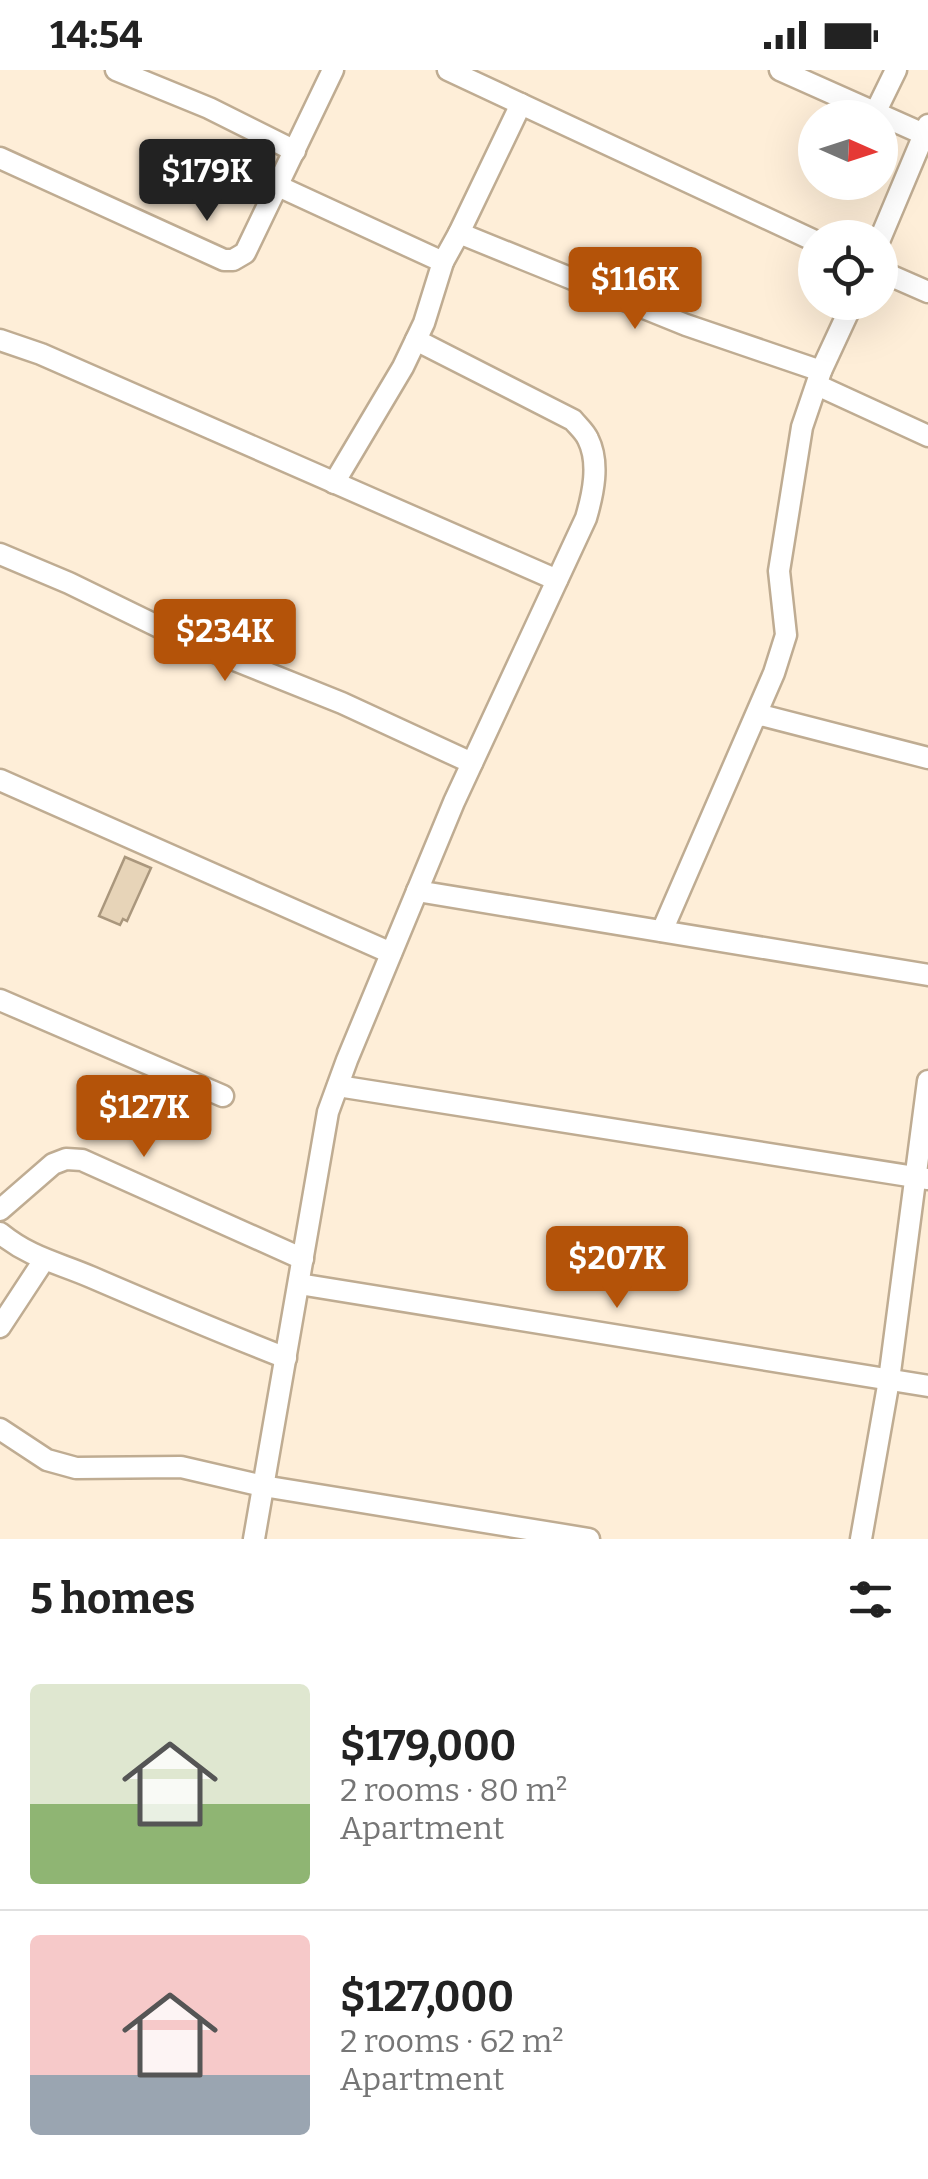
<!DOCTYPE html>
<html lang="en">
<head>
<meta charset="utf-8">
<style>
  :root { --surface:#fff; --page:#f6f6f6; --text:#222; --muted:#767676; --line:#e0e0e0; --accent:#b45309 }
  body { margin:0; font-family:Bitter,serif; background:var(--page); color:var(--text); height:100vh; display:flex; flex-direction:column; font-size:38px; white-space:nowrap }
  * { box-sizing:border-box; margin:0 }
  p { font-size:32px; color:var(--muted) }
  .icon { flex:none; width:55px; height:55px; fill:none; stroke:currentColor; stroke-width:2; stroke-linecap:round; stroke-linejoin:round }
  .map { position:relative; height:1469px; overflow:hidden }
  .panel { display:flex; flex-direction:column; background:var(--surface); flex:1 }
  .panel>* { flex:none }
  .needle { width:65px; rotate:93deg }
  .fabs { position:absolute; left:798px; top:30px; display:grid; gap:20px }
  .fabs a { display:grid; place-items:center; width:100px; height:100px; border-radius:50%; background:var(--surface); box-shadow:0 10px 40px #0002; font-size:50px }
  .price { position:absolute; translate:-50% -85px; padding:0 22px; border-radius:10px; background:var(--accent); color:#fff; font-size:32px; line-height:65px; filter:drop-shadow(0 2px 5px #0008) }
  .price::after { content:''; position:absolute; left:50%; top:60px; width:30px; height:22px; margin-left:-15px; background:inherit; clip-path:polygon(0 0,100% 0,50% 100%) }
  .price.current { background:#222; color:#fff }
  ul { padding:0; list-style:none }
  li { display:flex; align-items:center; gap:30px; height:250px; padding:0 30px }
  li+li { border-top:2px solid var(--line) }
  li span { display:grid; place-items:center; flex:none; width:280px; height:200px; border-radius:10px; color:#555 }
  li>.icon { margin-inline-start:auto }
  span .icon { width:120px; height:120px; fill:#fffc; stroke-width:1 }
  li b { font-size:42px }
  h2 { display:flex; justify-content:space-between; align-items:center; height:120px; padding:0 30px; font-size:42px }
  .status { display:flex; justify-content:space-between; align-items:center; height:70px; padding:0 50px; background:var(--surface); direction:ltr }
  .status svg { height:28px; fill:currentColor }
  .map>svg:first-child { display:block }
  .building { fill:#e7d4b8; stroke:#aa977d; stroke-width:2.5 }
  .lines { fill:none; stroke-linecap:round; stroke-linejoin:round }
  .minor-casing { stroke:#bfac92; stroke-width:25 }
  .minor { stroke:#fff; stroke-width:20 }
</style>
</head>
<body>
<div class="status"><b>14:54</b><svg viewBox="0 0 49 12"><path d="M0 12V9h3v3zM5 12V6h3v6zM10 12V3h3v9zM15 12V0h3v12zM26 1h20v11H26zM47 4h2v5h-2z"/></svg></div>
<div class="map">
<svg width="928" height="1469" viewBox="0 0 928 1469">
  <rect width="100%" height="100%" fill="#feeed8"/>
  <polygon class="building" points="125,787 151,798 127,851 123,849 120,855 99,846"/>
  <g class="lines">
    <g class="minor-casing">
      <g id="minor">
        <polyline points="116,0 209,38 295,81"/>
        <polyline points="448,0 815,171"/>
        <polyline points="780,0 928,66"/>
        <polyline points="875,43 896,0"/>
        <polyline points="0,88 224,190 233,190 245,183 333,0"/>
        <polyline points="278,116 443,192 424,253 403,297 334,413"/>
        <polyline points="459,163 521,34"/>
        <polyline points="880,169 928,55"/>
        <polyline points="443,192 459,163 686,255 821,301"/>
        <polyline points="880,201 928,222"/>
        <polyline points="0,270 41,284 557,510"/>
        <polyline points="817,315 928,366"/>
        <polyline points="0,484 69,513 192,573 342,633 472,693"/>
        <polyline points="757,644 928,688"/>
        <polyline points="0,710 391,883"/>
        <polyline points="417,821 928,905"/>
        <polyline points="662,861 774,603 786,565 779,501 802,357 821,301 853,232"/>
        <polyline points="0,930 223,1026"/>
        <polyline points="338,1016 928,1109"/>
        <polyline points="0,1140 53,1094 66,1089 82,1090 303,1189"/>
        <path d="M 0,1163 C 31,1188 56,1192 91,1207 C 156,1235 220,1262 286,1288"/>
        <polyline points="299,1214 928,1316"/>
        <polyline points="0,1257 44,1190"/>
        <polyline points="0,1359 47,1390 76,1398 181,1397 263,1416 589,1469"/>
        <path d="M 254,1469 L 328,1042 L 347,990 L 454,732 L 586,448 C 593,424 600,393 588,369 C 585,362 578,356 573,350 L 416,270"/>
        <polyline points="861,1469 889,1310 928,1011"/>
      </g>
    </g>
    <use href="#minor" class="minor"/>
  </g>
</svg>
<div class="fabs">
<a><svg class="needle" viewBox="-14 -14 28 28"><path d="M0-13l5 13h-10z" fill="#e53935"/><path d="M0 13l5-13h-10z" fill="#767676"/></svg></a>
<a><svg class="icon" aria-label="locate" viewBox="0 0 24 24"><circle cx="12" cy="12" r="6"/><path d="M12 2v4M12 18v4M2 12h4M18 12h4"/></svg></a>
</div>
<b class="price current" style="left:207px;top:154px">$179K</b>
<b class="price" style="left:635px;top:262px">$116K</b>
<b class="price" style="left:225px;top:614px">$234K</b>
<b class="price" style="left:144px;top:1090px">$127K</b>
<b class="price" style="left:617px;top:1241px">$207K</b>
</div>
<section class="panel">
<h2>5 homes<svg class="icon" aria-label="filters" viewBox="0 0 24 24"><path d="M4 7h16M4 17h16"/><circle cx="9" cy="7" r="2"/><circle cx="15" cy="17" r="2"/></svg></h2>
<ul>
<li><span style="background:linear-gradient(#dfe7d0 60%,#8fb573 0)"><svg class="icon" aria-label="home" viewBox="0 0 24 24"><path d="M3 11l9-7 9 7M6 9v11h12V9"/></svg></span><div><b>$179,000</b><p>2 rooms · 80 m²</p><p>Apartment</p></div></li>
<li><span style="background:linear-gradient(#f6c9c9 70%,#9aa5b1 0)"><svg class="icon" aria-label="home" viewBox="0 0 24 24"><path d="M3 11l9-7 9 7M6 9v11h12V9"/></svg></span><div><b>$127,000</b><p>2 rooms · 62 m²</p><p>Apartment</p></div></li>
</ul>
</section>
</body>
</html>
